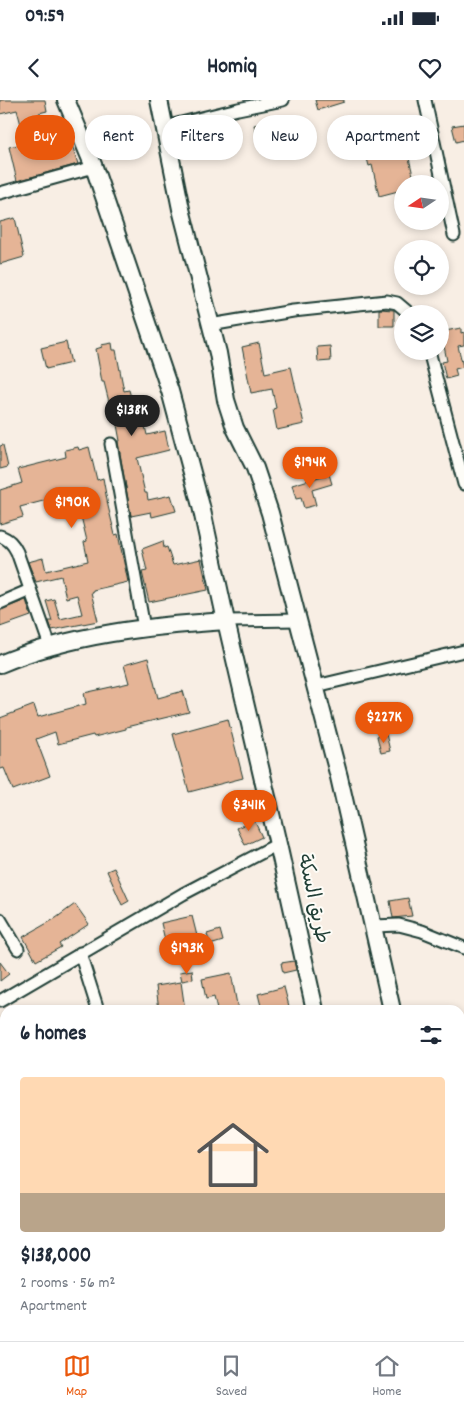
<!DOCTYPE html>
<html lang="en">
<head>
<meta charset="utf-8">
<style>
  :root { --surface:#fff; --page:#f6f6f7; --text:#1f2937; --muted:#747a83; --line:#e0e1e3; --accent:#ea580c }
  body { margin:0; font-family:Dekko,"Playpen Sans Arabic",sans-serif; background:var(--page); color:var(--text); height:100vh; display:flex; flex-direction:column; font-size:19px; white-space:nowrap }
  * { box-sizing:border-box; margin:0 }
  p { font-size:16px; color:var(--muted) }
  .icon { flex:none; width:28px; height:28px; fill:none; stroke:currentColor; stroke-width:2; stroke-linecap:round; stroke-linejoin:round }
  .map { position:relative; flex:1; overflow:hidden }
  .side { position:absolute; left:0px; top:905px; width:465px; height:336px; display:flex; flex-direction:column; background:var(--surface); border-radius:15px 15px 0 0; box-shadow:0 2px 8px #0003 }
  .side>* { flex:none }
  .guide { position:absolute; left:15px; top:15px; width:435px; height:45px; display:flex; gap:10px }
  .needle { width:32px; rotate:257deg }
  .tools { position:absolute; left:394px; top:75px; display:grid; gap:10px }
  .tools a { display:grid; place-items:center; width:55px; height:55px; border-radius:50%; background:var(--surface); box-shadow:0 2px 8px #0003; font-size:25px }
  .price { position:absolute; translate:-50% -42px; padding:0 11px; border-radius:18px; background:var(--accent); color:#fff; font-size:16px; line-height:32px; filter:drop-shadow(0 1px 2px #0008) }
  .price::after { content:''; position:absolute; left:50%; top:30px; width:15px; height:11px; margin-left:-8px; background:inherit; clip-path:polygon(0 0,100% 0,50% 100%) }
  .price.current { background:#222; color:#fff }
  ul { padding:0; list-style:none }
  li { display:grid; align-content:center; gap:10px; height:265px; padding:0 20px }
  li span { display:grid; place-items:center; height:155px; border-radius:5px; color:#555 }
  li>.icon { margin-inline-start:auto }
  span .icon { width:90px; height:90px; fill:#fffc; stroke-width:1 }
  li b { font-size:21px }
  h2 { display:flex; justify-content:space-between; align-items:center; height:60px; padding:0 20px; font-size:21px }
  .chip { padding:0 18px; border-radius:22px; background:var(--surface); box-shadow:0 2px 8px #0003; font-size:18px; line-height:45px }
  .chip.current { background:var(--accent); color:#fff }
  .status { display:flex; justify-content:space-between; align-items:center; height:35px; padding:0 25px; background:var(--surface); direction:ltr }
  .status svg { height:14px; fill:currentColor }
  header { display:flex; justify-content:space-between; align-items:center; height:65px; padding:0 20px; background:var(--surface); font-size:22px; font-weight:800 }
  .menu { display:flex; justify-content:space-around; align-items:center; height:70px; border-top:1px solid var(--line); background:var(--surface); font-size:14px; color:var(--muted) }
  .menu a { display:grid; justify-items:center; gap:2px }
  .menu .current { color:var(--accent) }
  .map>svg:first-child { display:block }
  .building { fill:#e5b496; stroke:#1f3d34 }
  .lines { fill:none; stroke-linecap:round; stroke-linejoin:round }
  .street-casing { stroke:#1f3d34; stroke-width:15 }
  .secondary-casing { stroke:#1f3d34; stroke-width:20 }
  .street { stroke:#fdfcf7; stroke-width:11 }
  .secondary { stroke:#fdfcf7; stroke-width:16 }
  .labels { text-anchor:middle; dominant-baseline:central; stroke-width:4; stroke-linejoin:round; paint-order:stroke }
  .street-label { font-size:20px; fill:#1f3d34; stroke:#fdfcf7 }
</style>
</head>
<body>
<div class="status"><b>09:59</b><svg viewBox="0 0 49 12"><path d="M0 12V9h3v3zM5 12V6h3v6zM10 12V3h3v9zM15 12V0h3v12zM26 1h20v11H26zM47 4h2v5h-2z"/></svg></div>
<header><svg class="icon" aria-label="back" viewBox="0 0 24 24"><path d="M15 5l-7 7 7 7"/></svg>Homiq<svg class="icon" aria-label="heart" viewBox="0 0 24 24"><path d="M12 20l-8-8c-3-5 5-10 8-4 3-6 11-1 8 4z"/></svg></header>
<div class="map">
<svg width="464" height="1241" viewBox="0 0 464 1241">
  <rect width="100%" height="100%" fill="#f8eee4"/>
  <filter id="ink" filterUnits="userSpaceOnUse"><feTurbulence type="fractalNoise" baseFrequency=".02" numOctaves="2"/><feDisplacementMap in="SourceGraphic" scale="10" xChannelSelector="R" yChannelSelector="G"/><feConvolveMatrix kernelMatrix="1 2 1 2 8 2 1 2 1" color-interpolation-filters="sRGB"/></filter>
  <g filter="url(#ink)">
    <g class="building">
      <polygon points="0,0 45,0 47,11 39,13 47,38 49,37 50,41 69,35 78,64 17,81 9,47 26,43 17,10 0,14"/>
      <polygon points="315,0 344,0 344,2 318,10"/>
      <polygon points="282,18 288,46 261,51 254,25"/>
      <polygon points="464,24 464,40 456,42 452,26"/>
      <polygon points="416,27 422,55 409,58 415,84 402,84 402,90 379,96 372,65 369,66 362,39"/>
      <polygon points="15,118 24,157 0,164 0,122"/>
      <polygon points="379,209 394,210 394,226 379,226"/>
      <polygon points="461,228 461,233 464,232 464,245 458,246 463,267 455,269 457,276 446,279 442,262 447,261 442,236 446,236 445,231"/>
      <polygon points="66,242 71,263 46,269 41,248"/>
      <polygon points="112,243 113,250 116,250 124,291 129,290 133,305 140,304 147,335 165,331 169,350 137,358 145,393 147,393 148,400 171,395 176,411 152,417 151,412 131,416 118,342 120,341 115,314 112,314 104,282 102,282 96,249 102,247 101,245"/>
      <polygon points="259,243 265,273 291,267 304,324 277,330 273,309 276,308 272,289 251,293 242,247"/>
      <polygon points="330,246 331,261 318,262 317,247"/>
      <polygon points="3,345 8,367 0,369 0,346"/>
      <polygon points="78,347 79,350 89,347 97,380 103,378 108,406 115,435 118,434 128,482 93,490 93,491 91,492 98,521 52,530 49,521 52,521 46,501 54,499 60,519 82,514 77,495 66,498 61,476 36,482 28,462 43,458 46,471 88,461 84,442 87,441 80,412 78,413 74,393 20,407 23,417 0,424 0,390 22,383 18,369 66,357 65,350"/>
      <polygon points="329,374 332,384 312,390 316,405 304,408 301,398 296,399 292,385"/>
      <polygon points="163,441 164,448 167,447 173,465 201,459 208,490 149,502 142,472 147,471 142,449"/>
      <polygon points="26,500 31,516 0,527 0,510"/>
      <polygon points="148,558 158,598 183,591 189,612 126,627 126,629 94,637 93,635 58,644 55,632 36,639 50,676 13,690 4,668 0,669 0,618 34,605 38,617 86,604 84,593 129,583 124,565"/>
      <polygon points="228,619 243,678 189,692 173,634"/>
      <polygon points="386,634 390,651 381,653 377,636"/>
      <polygon points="254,720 262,737 245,745 237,728"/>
      <polygon points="114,768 129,801 122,805 107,771"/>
      <polygon points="408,798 412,816 393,818 390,801"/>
      <polygon points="75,804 89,824 59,844 61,847 36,861 23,837 56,818"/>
      <polygon points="192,816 198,840 176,845 180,857 166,862 162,851 167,849 161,823"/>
      <polygon points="220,830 223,841 210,845 207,834"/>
      <polygon points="294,861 296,870 283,873 281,863"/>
      <polygon points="0,862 9,874 0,881"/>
      <polygon points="192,870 193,879 182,881 180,872"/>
      <polygon points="231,873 238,910 217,910 214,897 206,899 202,879"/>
      <polygon points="181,882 185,910 159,910 156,886"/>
      <polygon points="284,887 290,910 262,910 258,894"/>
    </g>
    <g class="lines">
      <g class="street-casing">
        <g id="street">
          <polyline points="425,0 454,135"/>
          <polyline points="165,27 238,9 283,0"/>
          <polyline points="0,93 94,67"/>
          <polyline points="210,225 293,211 387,201 397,203 410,214"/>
          <polyline points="429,251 464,384"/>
          <polyline points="111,344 144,528"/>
          <path d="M 0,436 C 9,439 13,444 17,452 L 50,546"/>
          <polyline points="0,503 30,490"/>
          <polyline points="226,521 298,520"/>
          <polyline points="316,586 464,551"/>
          <polyline points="0,819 18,849"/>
          <polyline points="374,826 399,825 422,831 464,848"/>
          <polyline points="80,853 98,910"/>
          <polyline points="0,901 183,794 278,744"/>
          <polyline points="0,959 5,969"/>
          <polyline points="0,1089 5,1087"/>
          <polyline points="460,1173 464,1173"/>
          <polyline points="107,1236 109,1241"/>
          <polyline points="37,1241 45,1236"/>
        </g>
      </g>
      <g class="secondary-casing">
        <g id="secondary">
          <polyline points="66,0 94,67 170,291 201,406 226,521 278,744 315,910"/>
          <polyline points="159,0 181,109 218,253 226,300 235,328 255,368 270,413 339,677 392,910"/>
          <path d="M 0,564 C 72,534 149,526 226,521"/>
          <polyline points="460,1219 464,1237"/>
          <polyline points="389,1236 390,1241"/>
        </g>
      </g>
      <use href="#street" class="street"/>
      <use href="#secondary" class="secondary"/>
    </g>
  </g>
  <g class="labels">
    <g class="street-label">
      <text transform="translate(312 799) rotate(78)">طريق السكة</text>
    </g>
  </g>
</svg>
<div class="tools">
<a><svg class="needle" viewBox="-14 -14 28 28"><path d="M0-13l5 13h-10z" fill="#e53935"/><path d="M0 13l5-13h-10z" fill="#747a83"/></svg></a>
<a><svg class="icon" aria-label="locate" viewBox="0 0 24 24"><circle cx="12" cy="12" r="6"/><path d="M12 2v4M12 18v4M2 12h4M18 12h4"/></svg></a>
<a><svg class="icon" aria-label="layers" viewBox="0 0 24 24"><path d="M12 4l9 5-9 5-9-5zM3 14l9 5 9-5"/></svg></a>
</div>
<b class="price current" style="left:132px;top:337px">$138K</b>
<b class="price" style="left:310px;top:389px">$194K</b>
<b class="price" style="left:72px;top:429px">$190K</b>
<b class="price" style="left:384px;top:644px">$227K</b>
<b class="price" style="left:249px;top:732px">$341K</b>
<b class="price" style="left:187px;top:875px">$193K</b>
<div class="guide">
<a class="chip current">Buy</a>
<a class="chip">Rent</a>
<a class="chip">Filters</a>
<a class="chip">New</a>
<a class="chip">Apartment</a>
</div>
<section class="side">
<h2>6 homes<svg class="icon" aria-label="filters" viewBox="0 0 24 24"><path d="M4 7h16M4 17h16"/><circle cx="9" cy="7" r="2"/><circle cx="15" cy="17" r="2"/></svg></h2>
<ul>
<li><span style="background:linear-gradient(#ffd9b3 75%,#b9a48a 0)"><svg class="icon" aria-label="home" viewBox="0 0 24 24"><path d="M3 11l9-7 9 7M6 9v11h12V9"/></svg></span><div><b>$138,000</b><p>2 rooms · 56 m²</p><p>Apartment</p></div></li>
</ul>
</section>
</div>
<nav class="menu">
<a class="current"><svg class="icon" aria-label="map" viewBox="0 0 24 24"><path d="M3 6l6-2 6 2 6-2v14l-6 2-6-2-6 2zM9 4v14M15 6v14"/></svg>Map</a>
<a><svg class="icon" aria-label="saved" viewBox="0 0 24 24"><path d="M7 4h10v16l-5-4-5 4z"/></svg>Saved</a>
<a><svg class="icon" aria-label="home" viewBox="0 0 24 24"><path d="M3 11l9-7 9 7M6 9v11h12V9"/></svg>Home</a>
</nav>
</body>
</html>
